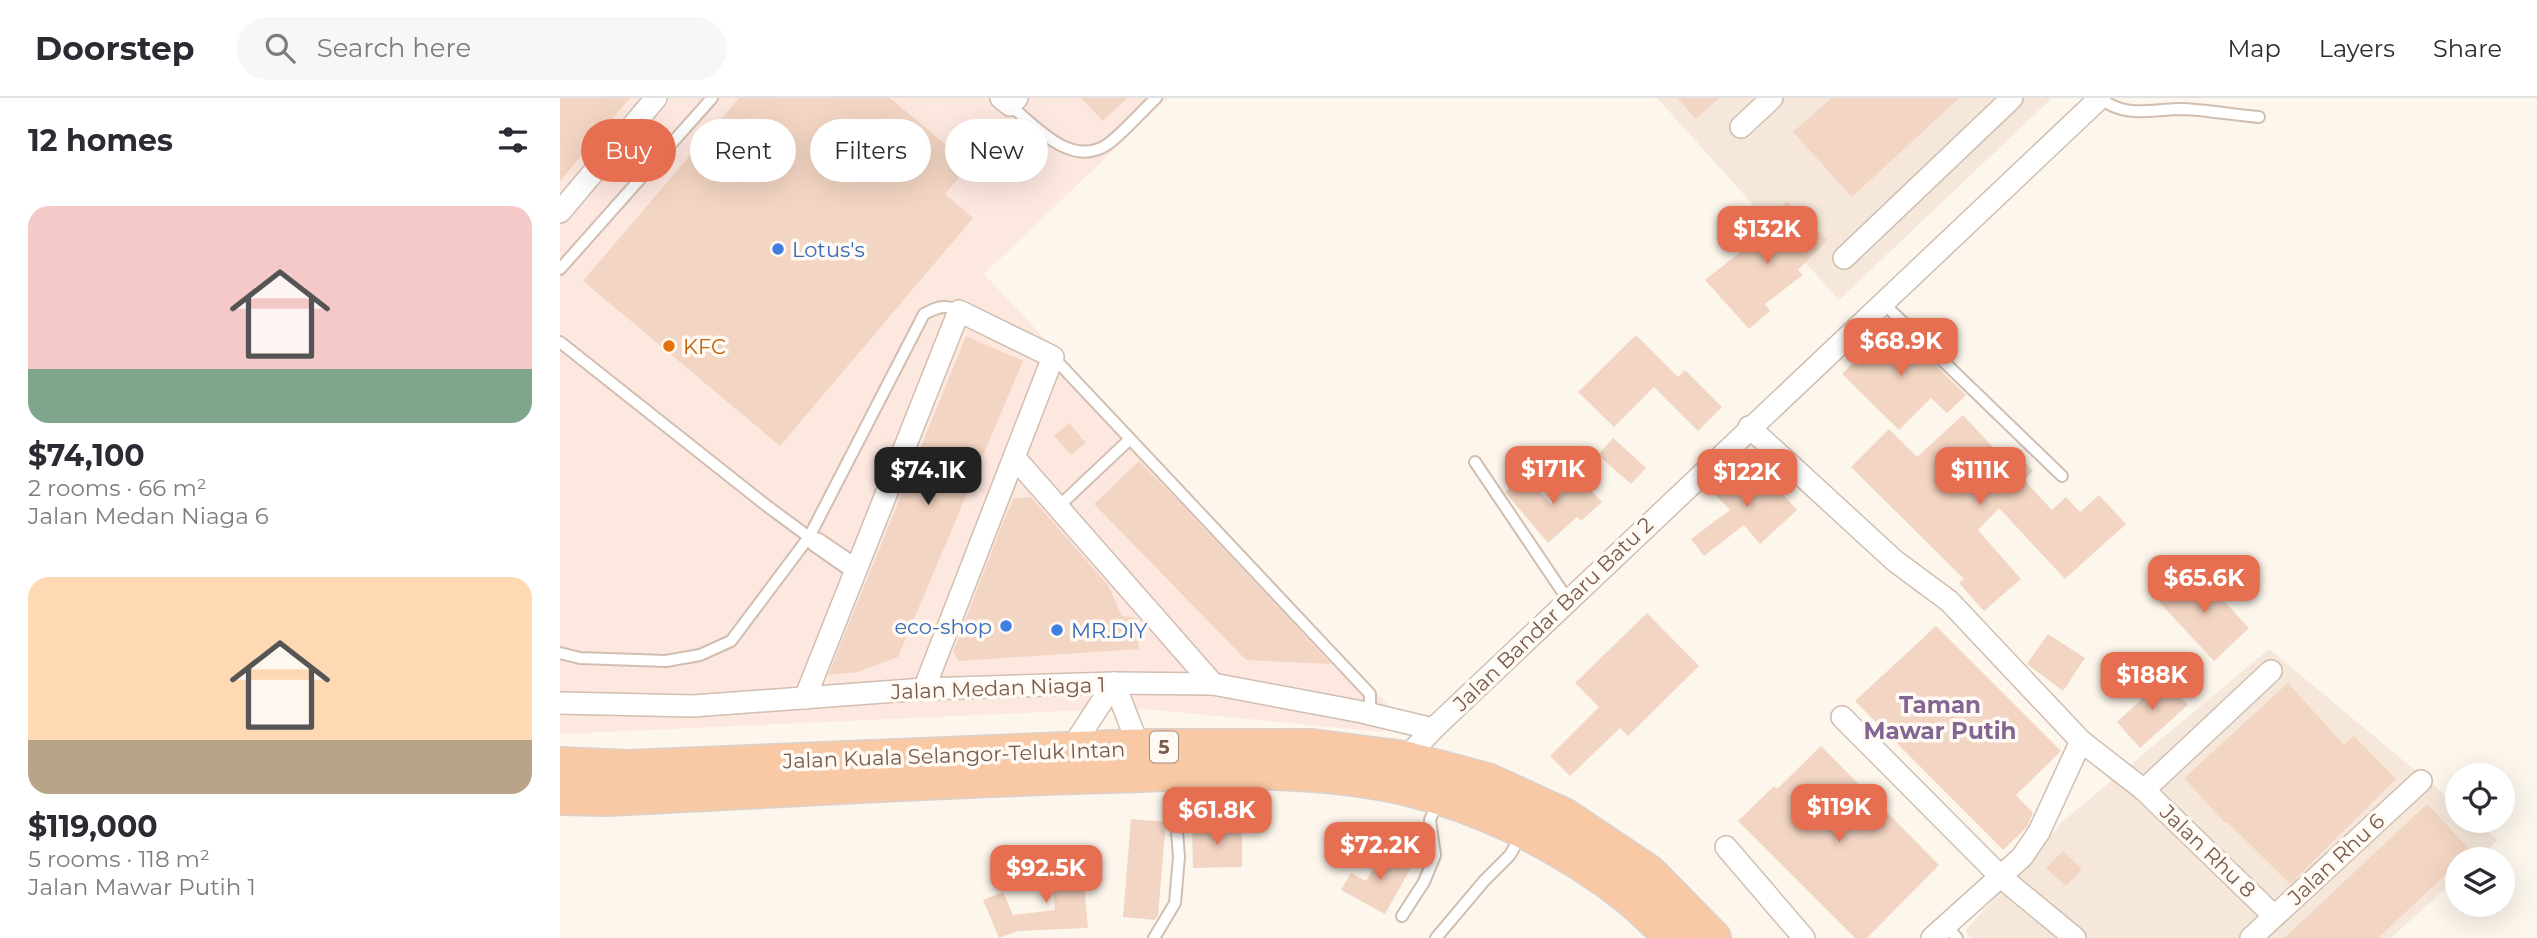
<!DOCTYPE html>
<html lang="en">
<head>
<meta charset="utf-8">
<style>
  :root { --surface:#fff; --page:#f7f7f7; --text:#2b2b33; --muted:#7c7c81; --line:#e1e1e2; --accent:#e76f51 }
  body { margin:0; font-family:Montserrat,sans-serif; background:var(--page); color:var(--text); height:100vh; display:flex; flex-direction:column; font-size:26px; white-space:nowrap }
  * { box-sizing:border-box; margin:0 }
  p { font-size:23px; color:var(--muted) }
  .icon { flex:none; width:38px; height:38px; fill:none; stroke:currentColor; stroke-width:2; stroke-linecap:round; stroke-linejoin:round }
  .map { position:relative; flex:1; overflow:hidden }
  .panel { display:flex; flex-direction:column; background:var(--surface); width:560px }
  .panel>* { flex:none }
  .hud { position:absolute; left:21px; top:21px; width:665px; height:63px; display:flex; gap:14px }
  .tools { position:absolute; left:1885px; top:665px; display:grid; gap:14px }
  .tools a { display:grid; place-items:center; width:70px; height:70px; border-radius:50%; background:var(--surface); box-shadow:0 7px 28px #0002; font-size:35px }
  .price { position:absolute; translate:-50% -60px; padding:0 16px; border-radius:14px; background:var(--accent); color:#fff; font-size:23px; line-height:46px; filter:drop-shadow(0 2px 4px #0008) }
  .price::after { content:''; position:absolute; left:50%; top:42px; width:21px; height:16px; margin-left:-10px; background:inherit; clip-path:polygon(0 0,100% 0,50% 100%) }
  .price.active { background:#222; color:#fff }
  ul { padding:0; list-style:none }
  li { display:grid; align-content:center; gap:14px; height:371px; padding:0 28px }
  li span { display:grid; place-items:center; height:217px; border-radius:21px; color:#555 }
  li>.icon { margin-inline-start:auto }
  span .icon { width:126px; height:126px; fill:#fffc; stroke-width:1 }
  li b { font-size:30px }
  h2 { display:flex; justify-content:space-between; align-items:center; height:84px; padding:0 28px; font-size:30px }
  .tag { padding:0 24px; border-radius:32px; background:var(--surface); box-shadow:0 7px 28px #0002; font-size:24px; line-height:63px }
  .tag.active { background:var(--accent); color:#fff }
  header { display:flex; align-items:center; gap:42px; box-sizing:border-box; height:98px; padding:0 35px; background:var(--surface); border-bottom:2px solid var(--line) }
  header strong { font-size:33px }
  nav { display:flex; gap:38px; margin-inline-start:auto; font-size:24px }
  .search { width:490px; height:63px; background:var(--page); display:flex; align-items:center; gap:18px; box-sizing:border-box; padding:0 24px; border-radius:38px; color:var(--muted); font-size:26px }
  main { display:flex; flex:1; min-height:0 }
  .map>svg:first-child { display:block }
  .residential { fill:#f5e8da }
  .commercial { fill:#fde8e0 }
  .building { fill:#f3d5c3 }
  .lines { fill:none; stroke-linecap:round; stroke-linejoin:round }
  .service-casing { stroke:#d1beb0; stroke-width:14 }
  .minor-casing { stroke:#d1beb0; stroke-width:24 }
  .trunk-casing { stroke:#dad1cd; stroke-width:38 }
  .service { stroke:#fff; stroke-width:10 }
  .minor { stroke:#fff; stroke-width:21 }
  .trunk { stroke:#f9c8a4; stroke-width:35 }
  .shop-dot { fill:#3f7fe0; stroke:#fffaf3; stroke-width:2.5 }
  .food-dot { fill:#e8710a; stroke:#fffaf3; stroke-width:2.5 }
  .labels { text-anchor:middle; dominant-baseline:central; stroke-width:7; stroke-linejoin:round; paint-order:stroke }
  .shield { fill:#fffaf3; stroke:#a28b7f; stroke-width:2 }
  .shield-label { font-size:19px; font-weight:bold; fill:#7a5c4d }
  .shop-label { font-size:21px; fill:#366cbe; stroke:#fffaf3; text-anchor:start }
  .food-label { font-size:21px; fill:#c56008; stroke:#fffaf3; text-anchor:start }
  .street-label { font-size:21px; fill:#7a5c4d; stroke:#fffaf3 }
  .neighbourhood-label { font-size:23px; font-weight:bold; fill:#846695; stroke:#fffaf3 }
</style>
</head>
<body>
<header>
<strong>Doorstep</strong>
<div class="search"><svg class="icon" aria-label="search" viewBox="0 0 24 24"><circle cx="10" cy="10" r="6"/><path d="M15 15l6 6"/></svg>Search here</div>
<nav><a>Map</a><a>Layers</a><a>Share</a></nav>
</header>
<main>
<section class="panel">
<h2>12 homes<svg class="icon" aria-label="filters" viewBox="0 0 24 24"><path d="M4 7h16M4 17h16"/><circle cx="9" cy="7" r="2"/><circle cx="15" cy="17" r="2"/></svg></h2>
<ul>
<li><span style="background:linear-gradient(#f6c9c9 75%,#7fa58c 0)"><svg class="icon" aria-label="home" viewBox="0 0 24 24"><path d="M3 11l9-7 9 7M6 9v11h12V9"/></svg></span><div><b>$74,100</b><p>2 rooms · 66 m²</p><p>Jalan Medan Niaga 6</p></div></li>
<li><span style="background:linear-gradient(#ffd9b3 75%,#b9a48a 0)"><svg class="icon" aria-label="home" viewBox="0 0 24 24"><path d="M3 11l9-7 9 7M6 9v11h12V9"/></svg></span><div><b>$119,000</b><p>5 rooms · 118 m²</p><p>Jalan Mawar Putih 1</p></div></li>
</ul>
</section>
<div class="map">
<svg width="1977" height="840" viewBox="0 0 1977 840">
  <rect width="100%" height="100%" fill="#fdf6ec"/>
  <g class="residential">
    <polygon points="1097,0 1492,0 1279,202"/>
    <polygon points="1709,551 1897,707 1897,723 1915,723 1938,742 1917,761 1897,761 1897,780 1831,840 1411,840 1405,833 1502,724"/>
  </g>
  <polygon class="commercial" points="0,0 608,0 424,176 832,611 822,634 574,610 0,636"/>
  <g class="building">
    <polygon points="0,0 70,0 0,83"/>
    <polygon points="179,0 330,0 410,67 385,96 413,120 220,348 23,183"/>
    <polygon points="521,0 567,0 543,23"/>
    <polygon points="1117,0 1159,0 1136,21"/>
    <polygon points="1272,0 1399,0 1292,99 1233,34"/>
    <polygon points="1227,103 1267,142 1238,172 1243,177 1205,206 1210,213 1189,231 1145,182 1216,126 1210,120"/>
    <polygon points="1332,225 1406,297 1387,315 1371,300 1339,332 1282,276"/>
    <polygon points="1076,237 1118,279 1125,272 1162,309 1138,333 1094,289 1054,329 1018,294"/>
    <polygon points="406,238 463,263 338,559 298,574 268,577"/>
    <polygon points="1403,317 1442,359 1452,351 1473,373 1464,382 1492,412 1506,399 1520,414 1539,397 1566,426 1505,481 1439,410 1418,432 1461,481 1424,513 1399,485 1404,481 1291,369 1329,331 1357,359"/>
    <polygon points="509,325 526,345 511,357 494,338"/>
    <polygon points="1053,340 1086,370 1071,386 1038,357"/>
    <polygon points="1191,361 1237,412 1200,446 1184,427 1144,458 1131,441 1170,412 1154,395"/>
    <polygon points="579,363 619,404 771,566 686,562 534,406"/>
    <polygon points="964,377 991,406 1019,380 1042,404 1021,423 1017,419 988,445 945,394"/>
    <polygon points="471,399 548,487 562,518 577,520 579,551 399,563 393,554 440,432 454,400"/>
    <polygon points="1635,472 1689,530 1654,563 1599,504"/>
    <polygon points="1087,515 1139,568 1068,638 1060,630 1010,678 990,658 1039,609 1015,585"/>
    <polygon points="1376,528 1501,653 1456,697 1473,715 1467,729 1443,752 1295,603"/>
    <polygon points="1488,536 1525,560 1503,593 1467,566"/>
    <polygon points="1604,581 1628,607 1580,650 1557,624 1582,601 1574,593 1585,582 1593,591"/>
    <polygon points="1728,585 1784,647 1794,638 1836,681 1730,786 1667,724 1665,725 1624,680"/>
    <polygon points="1261,648 1379,767 1307,840 1295,840 1178,723 1214,688 1217,691"/>
    <polygon points="1867,706 1911,753 1902,761 1897,761 1897,766 1818,840 1724,840"/>
    <polygon points="571,721 606,724 598,818 595,822 563,819"/>
    <polygon points="682,728 682,769 633,770 632,729"/>
    <polygon points="825,750 853,766 825,816 781,792 791,775 806,783"/>
    <polygon points="1503,753 1522,771 1506,788 1486,770"/>
    <polygon points="522,763 528,830 458,833 439,840 423,802 443,794 453,817 495,812 491,765"/>
  </g>
  <g class="lines">
    <g class="service-casing">
      <g id="service">
        <path d="M 1539,0 C 1568,21 1590,11 1623,11 C 1648,12 1674,17 1699,19"/>
        <path d="M 450,7 C 476,29 512,71 548,46 C 565,33 580,15 596,0"/>
        <polyline points="0,171 152,0"/>
        <polyline points="1323,205 1502,378"/>
        <polyline points="0,244 207,408 249,439 259,441 296,466"/>
        <polyline points="493,259 810,596 810,606 802,614"/>
        <polyline points="915,364 1008,502"/>
        <polyline points="498,409 570,341"/>
        <polyline points="249,439 253,447 293,475"/>
        <path d="M 0,555 L 20,560 L 106,563 L 140,557 L 171,543 L 249,439 L 364,216 C 377,209 385,206 399,213"/>
        <polyline points="842,818 864,784 875,757 870,722 878,702"/>
        <polyline points="1386,828 1397,840"/>
        <polyline points="594,840 615,805 619,759 613,681"/>
        <polyline points="876,840 924,783 950,757 961,737"/>
      </g>
    </g>
    <g class="minor-casing">
      <g id="minor">
        <polyline points="441,0 450,7 457,0"/>
        <polyline points="1181,29 1212,0"/>
        <polyline points="0,114 96,0"/>
        <polyline points="1284,160 1452,0"/>
        <polyline points="1189,329 1335,463 1389,503 1521,643 1584,692"/>
        <polyline points="454,359 653,586"/>
        <polyline points="1711,573 1584,692 1714,818"/>
        <polyline points="554,585 579,649"/>
        <polyline points="245,600 399,213 493,259 364,591"/>
        <polyline points="0,605 133,608 364,591 554,585 653,586 802,614 873,631"/>
        <polyline points="1282,619 1442,780 1515,840"/>
        <polyline points="511,651 554,585"/>
        <polyline points="845,661 873,631 1540,0"/>
        <polyline points="1166,749 1244,840"/>
        <polyline points="1372,840 1462,759 1479,734 1521,643"/>
        <polyline points="1691,840 1861,683"/>
      </g>
    </g>
    <g class="trunk-casing">
      <g id="trunk">
        <polyline points="0,667 68,670 579,649 752,649 845,661 927,683 1004,718 1089,775 1153,840"/>
        <path d="M 0,699 L 48,700 C 215,692 382,681 550,677 C 647,674 748,667 844,689 C 924,708 1003,747 1068,798 C 1084,811 1098,826 1113,840"/>
      </g>
    </g>
    <use href="#service" class="service"/>
    <use href="#minor" class="minor"/>
    <use href="#trunk" class="trunk"/>
  </g>
  <g class="shop-dot">
    <circle cx="218" cy="151" r="7"/>
    <circle cx="446" cy="528" r="7"/>
    <circle cx="497" cy="532" r="7"/>
  </g>
  <circle class="food-dot" cx="109" cy="248" r="7"/>
  <g class="labels">
    <rect class="shield" x="590" y="633.5" width="28" height="31" rx="5"/>
    <g class="shield-label">
      <text x="604" y="649">5</text>
    </g>
    <g class="shop-label">
      <text x="232" y="151">Lotus's</text>
      <text x="432" y="528" text-anchor="end">eco-shop</text>
      <text x="511" y="532">MR.DIY</text>
    </g>
    <g class="food-label">
      <text x="123" y="248">KFC</text>
    </g>
    <g class="street-label">
      <text transform="translate(993 516) rotate(-44)">Jalan Bandar Baru Batu 2</text>
      <text transform="translate(438 590) rotate(-2)">Jalan Medan Niaga 1</text>
      <text transform="translate(394 657) rotate(-2)">Jalan Kuala Selangor-Teluk Intan</text>
      <text transform="translate(1648 753) rotate(44)">Jalan Rhu 8</text>
      <text transform="translate(1776 761) rotate(-43)">Jalan Rhu 6</text>
    </g>
    <g class="neighbourhood-label">
      <text x="1380" y="607">Taman<tspan x="1380" dy="26">Mawar Putih</tspan></text>
    </g>
  </g>
</svg>
<div class="tools">
<a><svg class="icon" aria-label="locate" viewBox="0 0 24 24"><circle cx="12" cy="12" r="6"/><path d="M12 2v4M12 18v4M2 12h4M18 12h4"/></svg></a>
<a><svg class="icon" aria-label="layers" viewBox="0 0 24 24"><path d="M12 4l9 5-9 5-9-5zM3 14l9 5 9-5"/></svg></a>
</div>
<b class="price" style="left:1207px;top:168px">$132K</b>
<b class="price" style="left:1341px;top:280px">$68.9K</b>
<b class="price" style="left:993px;top:408px">$171K</b>
<b class="price active" style="left:368px;top:409px">$74.1K</b>
<b class="price" style="left:1420px;top:409px">$111K</b>
<b class="price" style="left:1187px;top:411px">$122K</b>
<b class="price" style="left:1644px;top:517px">$65.6K</b>
<b class="price" style="left:1592px;top:614px">$188K</b>
<b class="price" style="left:1279px;top:746px">$119K</b>
<b class="price" style="left:657px;top:749px">$61.8K</b>
<b class="price" style="left:820px;top:784px">$72.2K</b>
<b class="price" style="left:486px;top:807px">$92.5K</b>
<div class="hud">
<a class="tag active">Buy</a>
<a class="tag">Rent</a>
<a class="tag">Filters</a>
<a class="tag">New</a>
</div>
</div>
</main>
</body>
</html>
